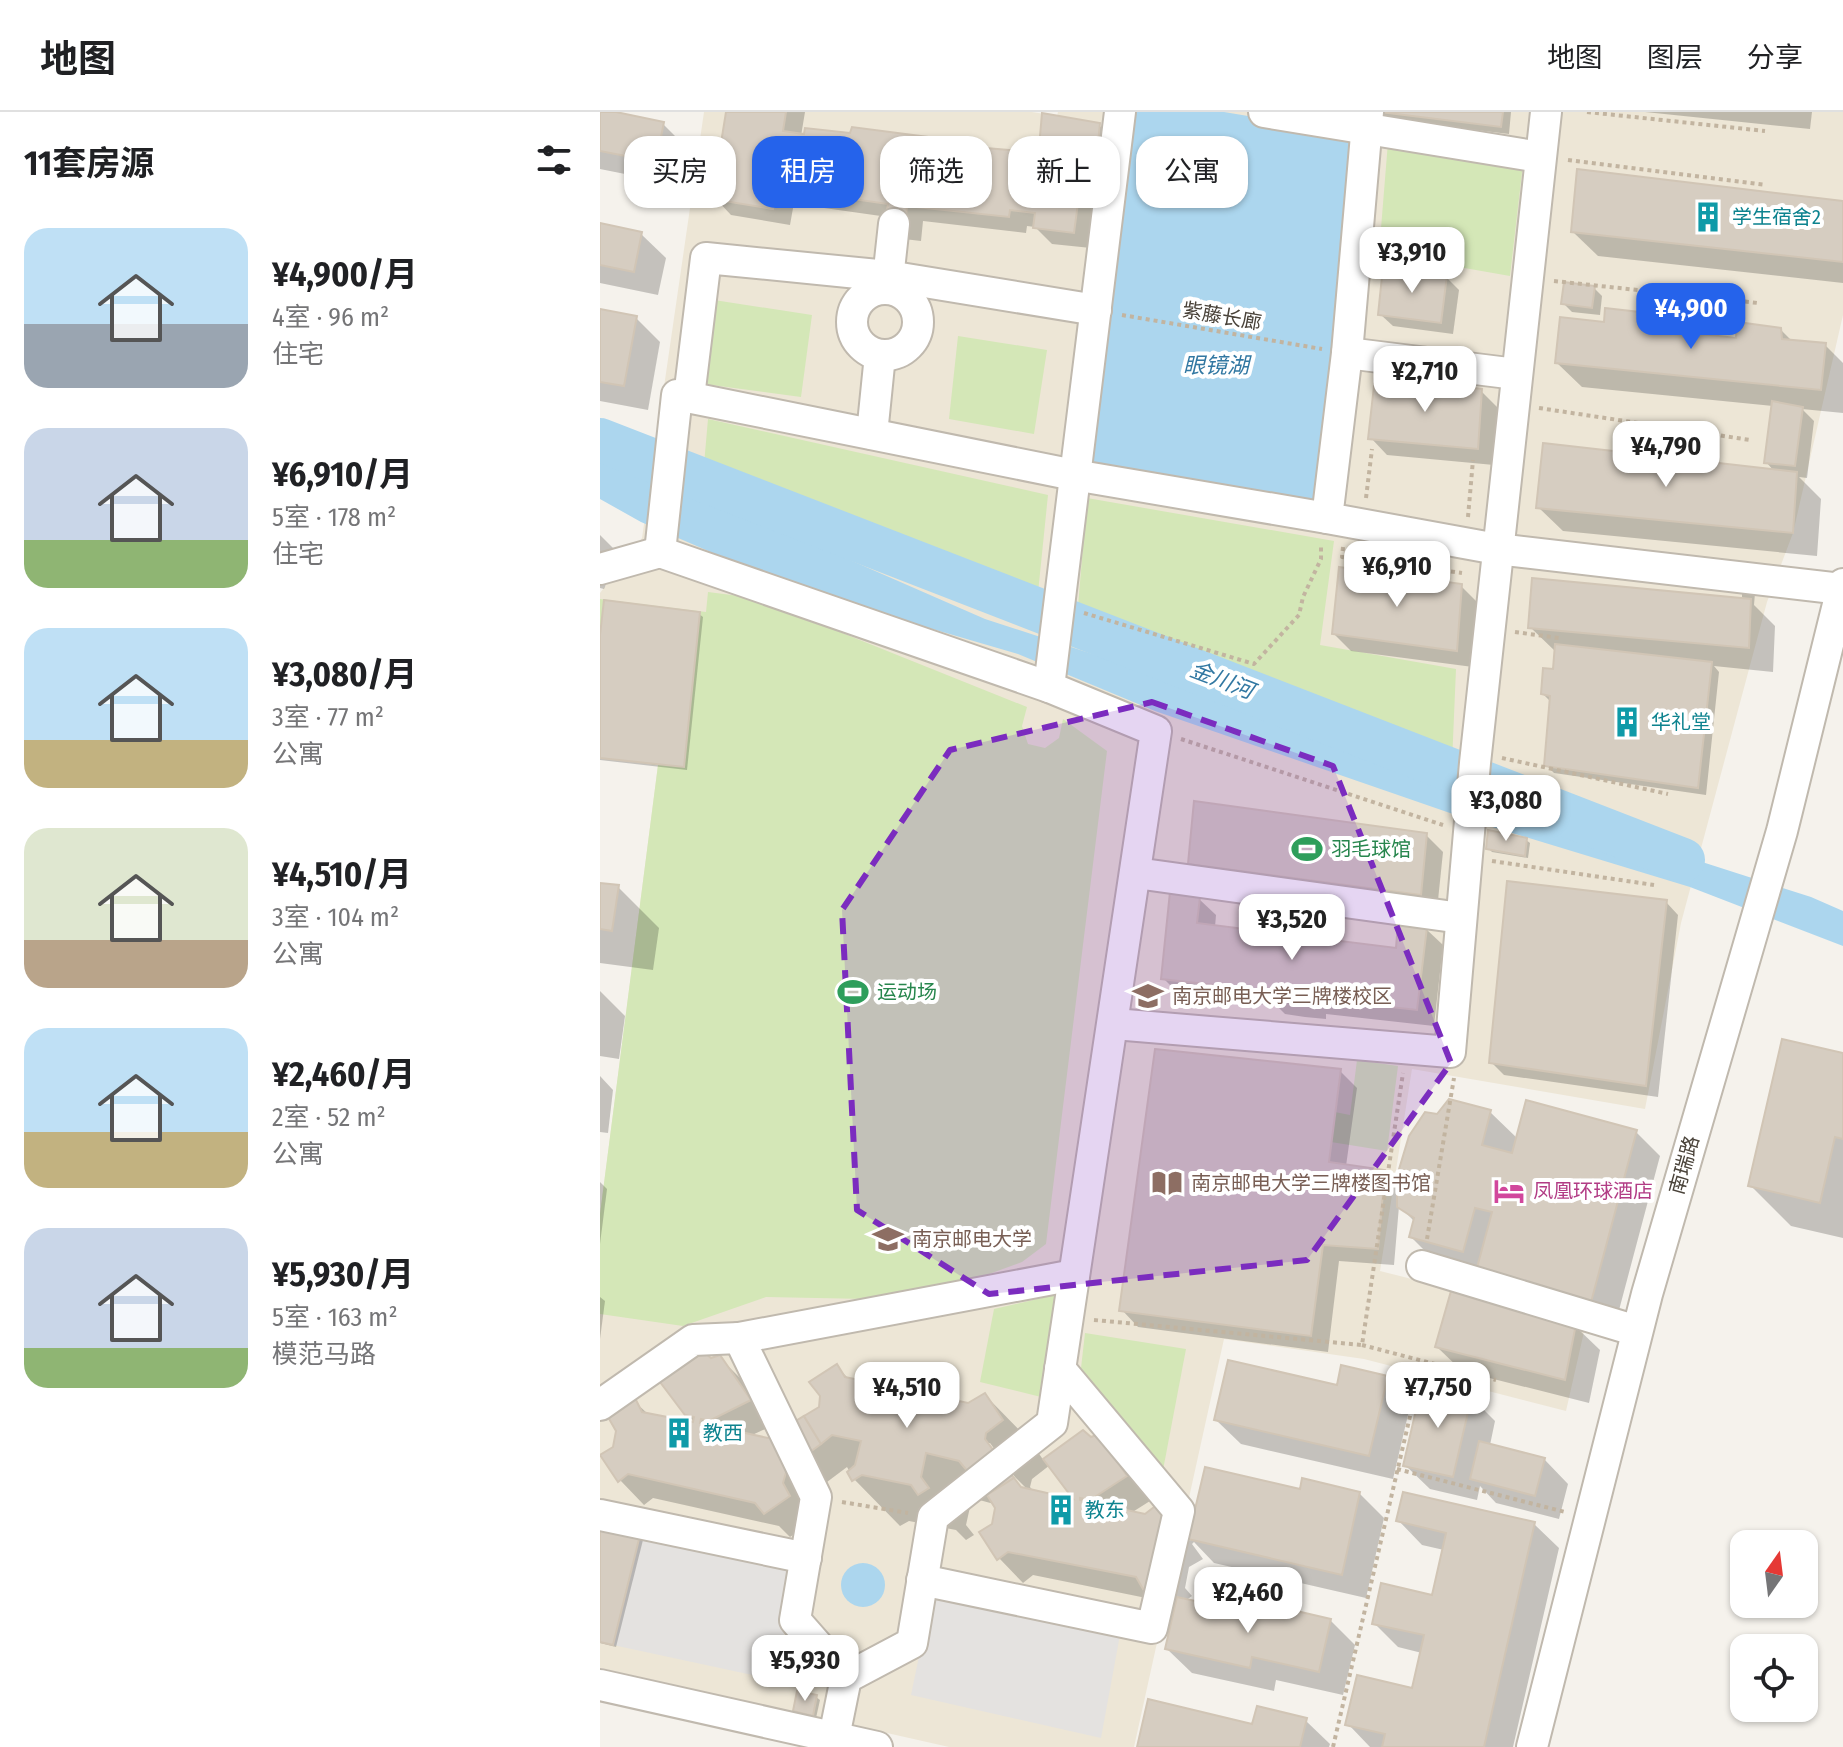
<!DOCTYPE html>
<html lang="zh">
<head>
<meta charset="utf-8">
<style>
  :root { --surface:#fff; --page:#f2f2f2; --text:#202124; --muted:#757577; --line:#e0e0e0; --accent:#2563eb }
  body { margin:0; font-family:"Fira Sans Condensed","Noto Sans SC",sans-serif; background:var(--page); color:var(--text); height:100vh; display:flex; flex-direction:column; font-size:30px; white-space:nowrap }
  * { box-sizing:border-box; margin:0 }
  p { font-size:26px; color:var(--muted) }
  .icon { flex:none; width:44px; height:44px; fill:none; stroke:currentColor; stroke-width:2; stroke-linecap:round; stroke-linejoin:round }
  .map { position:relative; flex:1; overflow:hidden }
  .details { display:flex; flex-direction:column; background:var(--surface); width:600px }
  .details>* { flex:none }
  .top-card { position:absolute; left:24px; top:24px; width:760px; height:72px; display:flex; gap:16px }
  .needle { width:52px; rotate:14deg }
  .buttons { position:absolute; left:1130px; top:1418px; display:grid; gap:16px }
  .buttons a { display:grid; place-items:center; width:88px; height:88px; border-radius:16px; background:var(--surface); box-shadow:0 2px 6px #0004; font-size:40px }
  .price { position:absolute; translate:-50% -68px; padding:0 18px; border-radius:16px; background:#fff; color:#222; font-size:26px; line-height:52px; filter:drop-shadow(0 2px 4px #0008) }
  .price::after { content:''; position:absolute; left:50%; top:48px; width:24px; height:18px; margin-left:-12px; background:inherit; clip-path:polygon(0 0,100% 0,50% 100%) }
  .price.selected { background:var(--accent); color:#fff }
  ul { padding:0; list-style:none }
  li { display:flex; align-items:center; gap:24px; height:200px; padding:0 24px }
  li span { display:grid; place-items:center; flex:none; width:224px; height:160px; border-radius:24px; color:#555 }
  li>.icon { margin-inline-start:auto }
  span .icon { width:96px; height:96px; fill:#fffc; stroke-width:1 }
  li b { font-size:34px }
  h2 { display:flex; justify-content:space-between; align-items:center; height:96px; padding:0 24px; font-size:34px }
  .pill { padding:0 28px; border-radius:24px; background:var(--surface); box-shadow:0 2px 6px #0004; font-size:28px; line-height:72px }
  .pill.selected { background:var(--accent); color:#fff }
  header { display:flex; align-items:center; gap:48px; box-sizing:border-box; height:112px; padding:0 40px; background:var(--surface); border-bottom:2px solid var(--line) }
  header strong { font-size:38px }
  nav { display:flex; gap:44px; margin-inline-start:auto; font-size:28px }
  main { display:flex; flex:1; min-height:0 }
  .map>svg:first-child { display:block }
  .education { fill:#ede6d6 }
  .green { fill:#d4e7b7 }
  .parking { fill:#e4e2e0 }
  .water { fill:#acd6ee }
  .shadow { fill:#0003; fill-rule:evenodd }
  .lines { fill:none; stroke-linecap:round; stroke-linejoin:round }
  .river { stroke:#acd6ee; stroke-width:44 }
  .building { fill:#d6cdc1; stroke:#d1c5b5; stroke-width:2 }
  .minor-casing { stroke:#c0b9ae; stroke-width:34 }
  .path { stroke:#c2b4a0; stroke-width:4; stroke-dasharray:4 4; stroke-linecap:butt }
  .minor { stroke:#fff; stroke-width:30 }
  .marked { fill:#7b2cbf; fill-opacity:0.2; stroke:#7b2cbf; stroke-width:6; stroke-dasharray:16 10; stroke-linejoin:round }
  .labels { text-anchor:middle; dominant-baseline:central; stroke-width:8; stroke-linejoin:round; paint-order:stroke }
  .culture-label { font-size:20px; fill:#0d838f; stroke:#fff; text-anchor:start }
  .street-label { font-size:20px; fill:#494239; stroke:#fff }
  .leisure-label { font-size:20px; fill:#27864d; stroke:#fff; text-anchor:start }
  .education-label { font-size:20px; fill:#785e54; stroke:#fff; text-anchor:start }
  .hotel-label { font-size:20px; fill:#b23c85; stroke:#fff; text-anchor:start }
  .water-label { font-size:22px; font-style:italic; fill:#3278a2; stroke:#fff }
</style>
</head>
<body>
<header>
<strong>地图</strong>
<nav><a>地图</a><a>图层</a><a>分享</a></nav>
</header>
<main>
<section class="details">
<h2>11套房源<svg class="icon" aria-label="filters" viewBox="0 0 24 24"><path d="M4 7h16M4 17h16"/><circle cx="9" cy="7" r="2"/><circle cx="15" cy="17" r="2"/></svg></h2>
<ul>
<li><span style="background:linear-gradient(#bfe0f5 60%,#9aa5b1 0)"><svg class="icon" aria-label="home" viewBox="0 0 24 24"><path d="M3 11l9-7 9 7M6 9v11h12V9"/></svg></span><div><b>¥4,900/月</b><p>4室 · 96 m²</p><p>住宅</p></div></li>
<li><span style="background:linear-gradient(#c9d6e8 70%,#8fb573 0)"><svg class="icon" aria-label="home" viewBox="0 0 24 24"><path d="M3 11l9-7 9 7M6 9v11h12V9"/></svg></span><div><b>¥6,910/月</b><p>5室 · 178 m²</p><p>住宅</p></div></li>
<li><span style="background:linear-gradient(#bfe0f5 70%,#c2b280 0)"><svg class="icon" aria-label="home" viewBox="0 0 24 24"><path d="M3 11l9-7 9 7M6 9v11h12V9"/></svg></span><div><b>¥3,080/月</b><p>3室 · 77 m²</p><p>公寓</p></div></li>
<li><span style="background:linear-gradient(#dfe7d0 70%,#b9a48a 0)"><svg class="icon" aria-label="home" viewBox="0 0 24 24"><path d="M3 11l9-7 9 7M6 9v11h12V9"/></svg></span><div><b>¥4,510/月</b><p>3室 · 104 m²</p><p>公寓</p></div></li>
<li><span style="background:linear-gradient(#bfe0f5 65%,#c2b280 0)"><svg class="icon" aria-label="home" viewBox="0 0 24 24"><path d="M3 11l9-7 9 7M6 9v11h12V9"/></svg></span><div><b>¥2,460/月</b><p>2室 · 52 m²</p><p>公寓</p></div></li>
<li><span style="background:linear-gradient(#c9d6e8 75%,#8fb573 0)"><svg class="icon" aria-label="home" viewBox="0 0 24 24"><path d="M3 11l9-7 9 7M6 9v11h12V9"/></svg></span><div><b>¥5,930/月</b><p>5室 · 163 m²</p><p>模范马路</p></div></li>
</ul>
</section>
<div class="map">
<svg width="1243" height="1635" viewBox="0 0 1243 1635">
  <rect width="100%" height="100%" fill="#f5f2ec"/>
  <polygon class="education" points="104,0 432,0 457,4 458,0 1243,0 1243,203 1193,421 1167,490 1081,811 1045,997 812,957 780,1159 986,1211 966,1299 764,1247 624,1227 534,1635 349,1635 0,1556 0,1103 58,653 0,645 0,481 42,426"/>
  <g class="green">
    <polygon points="788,30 923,52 910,164 779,141"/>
    <polygon points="114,188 212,203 201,285 104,272"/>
    <polygon points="358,224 447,238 434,322 349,307"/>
    <polygon points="108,307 448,383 435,510 103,364"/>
    <polygon points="487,386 734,429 720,533 856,557 852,651 476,519"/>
    <polygon points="108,480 155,486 427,595 422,614 428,632 445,636 459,626 463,607 507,639 446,1132 422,1150 318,1188 166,1185 83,1214 0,1202 0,1102 58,653 0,645 0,487 106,500"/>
    <polygon points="757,948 798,954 787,1039 731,1030 735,1000 750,1003"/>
    <polygon points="459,1182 445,1286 380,1270 394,1197"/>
    <polygon points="485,1221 586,1237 563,1358 481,1256"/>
  </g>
  <g class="parking">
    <polygon points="40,1423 198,1452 175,1568 13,1533"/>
    <polygon points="331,1486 520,1523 501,1626 311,1583"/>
  </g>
  <g class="water">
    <polygon points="529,0 624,0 756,22 718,397 485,356"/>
    <polygon points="0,345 202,427 385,507 627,586 965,706 1211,785 1243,799 1243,834 1090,775 876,710 555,599 418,542 199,478 41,410 0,387"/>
    <circle cx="263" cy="1473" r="22"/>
  </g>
  <g class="shadow">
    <polygon points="0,0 63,12 87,36 80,73 0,57"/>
    <polygon points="128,0 205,0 201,24 373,33 377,37 420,41 428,49 440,50 499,13 515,30 491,136 452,132 435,115 427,114 426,121 323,109 321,129 304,127 288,105 217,95 209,87 195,85 190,113 131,103 115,86"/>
    <polygon points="778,0 911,0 909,22 785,7"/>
    <polygon points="1045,0 1212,0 1210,17"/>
    <polygon points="1243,91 1243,171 998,144 973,120"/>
    <polygon points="0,113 41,122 66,146 58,183 0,171"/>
    <polygon points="846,165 859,178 853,222 793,214 780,202"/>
    <polygon points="994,176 1002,184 1000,203 972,200 964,192"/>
    <polygon points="0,199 36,206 60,230 48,298 0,289"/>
    <polygon points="1047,203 1063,220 1138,228 1180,217 1193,230 1225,233 1243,251 1243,301 1202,297 1214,309 1207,366 1199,365 1221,387 1217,444 963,419 938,395 1175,360 1166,350 1173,294 982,275 957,251 1005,213"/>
    <polygon points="881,279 898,296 894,353 787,343 771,326"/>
    <polygon points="0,423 19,442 4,477 0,476"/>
    <polygon points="861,474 878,491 873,555 751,539 734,522"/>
    <polygon points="1142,476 1155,481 1154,493 1175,514 1173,560 1114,554 1119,560 1106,683 954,661 946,653 952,591 943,582 954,559 955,539 930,515 1145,489 1142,485"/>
    <polygon points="99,502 103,505 87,658 0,648 0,541"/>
    <polygon points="826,723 843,740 837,798 607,768 590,751"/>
    <polygon points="926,728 930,731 928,746 892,740 888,736"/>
    <polygon points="0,773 18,775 59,816 53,858 0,851"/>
    <polygon points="599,787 616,803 615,815 798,838 826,817 843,833 834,914 726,902 726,907 705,905 685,902 677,894 580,883 563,866"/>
    <polygon points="1066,790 1078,803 1058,985 904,963 891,950"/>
    <polygon points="0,879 25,904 19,947 0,944"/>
    <polygon points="1243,943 1243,1126 1191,1114 1150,1073"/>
    <polygon points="740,959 757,976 746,1054 784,1060 799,1075 838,1004 890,1000 918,1027 1036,1020 1060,1044 1014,1217 835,1149 811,1125 815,1110 799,1094 794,1153 739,1149 728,1240 538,1215 522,1198"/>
    <polygon points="0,964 13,978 8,1021 0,1020"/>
    <polygon points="0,1070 7,1077 0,1132"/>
    <polygon points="0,1185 5,1189 0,1227"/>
    <polygon points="975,1214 1000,1238 989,1291 862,1259 837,1235"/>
    <path d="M 119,1245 L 144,1270 L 174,1313 L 150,1324 L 169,1328 L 221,1296 L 237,1255 L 250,1268 L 368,1293 L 385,1283 L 431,1330 L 444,1349 L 483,1321 L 523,1348 L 550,1389 L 531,1401 L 582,1419 L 590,1429 L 606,1357 L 701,1379 L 759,1381 L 784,1406 L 766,1486 L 614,1451 L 594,1430 L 592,1432 L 603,1447 L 589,1455 L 585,1476 L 592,1484 L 585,1489 L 661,1506 L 730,1508 L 755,1533 L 743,1583 L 676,1568 L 674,1579 L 592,1561 L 567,1537 L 577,1494 L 568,1500 L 556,1488 L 433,1463 L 423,1471 L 399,1446 L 394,1413 L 397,1396 L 394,1392 L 372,1386 L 366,1413 L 374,1423 L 366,1428 L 356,1418 L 309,1409 L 300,1414 L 254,1367 L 247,1355 L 211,1382 L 213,1409 L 190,1425 L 179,1414 L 53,1386 L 44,1393 L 20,1368 L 3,1343 L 15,1336 L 34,1289 L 49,1303 L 98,1313 L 86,1302 L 111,1248 ZM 385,1331 L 390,1331 L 415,1365 L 432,1382 L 418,1375 ZM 450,1353 L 478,1390 L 434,1380 L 430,1375 L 432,1367 Z"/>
    <polygon points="787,1266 811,1290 793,1367 641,1332 616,1308 738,1275"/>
    <polygon points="871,1285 895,1309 890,1333 944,1347 968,1372 959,1407 896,1391 880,1374 877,1388 830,1377 805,1353"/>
    <polygon points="798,1408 934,1412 959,1436 913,1635 770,1635 748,1612 813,1578 822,1541 798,1535 774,1511 834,1485 844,1438 822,1433"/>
    <polygon points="0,1416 39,1424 43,1428 16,1535 0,1531"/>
    <polygon points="216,1585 220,1588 216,1606 198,1602 195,1599"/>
    <polygon points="705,1608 730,1632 729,1635 539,1635"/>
  </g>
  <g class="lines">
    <polyline class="river" points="0,328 1083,748"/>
  </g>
  <g class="building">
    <polygon points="0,0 16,0 64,10 56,50 0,39"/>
    <polygon points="126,0 186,0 183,19 204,22 205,16 250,21 252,15 374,31 374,35 421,39 419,46 438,48 442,1 500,11 495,60 481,68 474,121 433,116 435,101 410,98 409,105 307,94 305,114 285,111 288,92 198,79 198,72 178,69 173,97 112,87"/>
    <polygon points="780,0 903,0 901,15"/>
    <polygon points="977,57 1243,89 1243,150 971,120"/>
    <polygon points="0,111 42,120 34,160 0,153"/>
    <polygon points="783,155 847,163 841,211 778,203"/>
    <polygon points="964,170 995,174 992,196 961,192"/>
    <polygon points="1005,196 1048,201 1048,216 1136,226 1137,210 1181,216 1182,227 1226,231 1221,278 955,251 960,205 1004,210"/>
    <polygon points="0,197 37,204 24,274 0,270"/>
    <polygon points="775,265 882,277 878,337 768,327"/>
    <polygon points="1172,289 1203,295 1195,354 1164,351"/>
    <polygon points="943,331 1197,360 1193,421 936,396"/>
    <polygon points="739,455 862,472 857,539 732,522"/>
    <polygon points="932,466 1151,487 1149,536 928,516"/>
    <polygon points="4,488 100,500 84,655 0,646 0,523"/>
    <polygon points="955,532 1112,550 1098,676 944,654 950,584 941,582 943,556 953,557"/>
    <polygon points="594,689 827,721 821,783 588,752"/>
    <polygon points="888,718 927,726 925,744 886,737"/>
    <polygon points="907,769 1067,788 1046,974 889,951"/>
    <polygon points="0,771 19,773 12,819 0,817"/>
    <polygon points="570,780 600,785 597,811 796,836 798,811 827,815 817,898 710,886 710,892 687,889 666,886 667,879 561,867"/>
    <polygon points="1182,927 1243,941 1243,1027 1235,1025 1220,1091 1148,1074"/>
    <polygon points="555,937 741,957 729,1050 785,1058 778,1137 723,1133 711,1224 519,1199"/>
    <polygon points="849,987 891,998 882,1033 912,1041 926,988 1037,1018 990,1194 875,1163 892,1100 875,1096 863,1140 809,1125 814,1106 797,1095 797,1064 809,1024 825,1000 837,1002"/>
    <polygon points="851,1179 976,1212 965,1268 835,1235"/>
    <polygon points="104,1240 111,1246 120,1243 151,1288 109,1309 101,1307 100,1311 168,1326 204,1304 221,1332 187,1357 183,1371 190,1384 164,1402 155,1391 28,1362 18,1370 0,1343 13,1335 16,1319 8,1305 35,1286 42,1300 93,1310 94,1305 85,1303 60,1270"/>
    <polygon points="628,1248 737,1273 741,1253 788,1264 769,1344 614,1308"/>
    <polygon points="237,1252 245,1265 368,1291 385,1281 403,1308 386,1321 385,1327 414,1366 387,1383 359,1349 326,1341 321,1365 329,1376 318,1383 311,1373 262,1363 252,1369 247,1360 255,1353 261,1329 232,1323 221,1332 204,1304 219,1295 220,1284 209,1270"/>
    <polygon points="822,1272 872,1283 853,1365 803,1354"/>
    <polygon points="483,1318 491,1325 499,1322 527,1364 490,1388 480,1386 480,1388 545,1402 558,1392 580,1422 570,1459 543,1477 536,1465 408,1440 397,1448 379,1420 392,1412 395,1396 387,1383 414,1366 421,1375 473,1387 443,1347"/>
    <polygon points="879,1329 945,1346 935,1384 870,1367"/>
    <polygon points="605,1355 700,1377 702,1366 760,1380 742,1463 588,1427"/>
    <polygon points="803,1380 935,1410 884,1635 782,1635 785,1622 745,1613 757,1563 812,1576 824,1523 772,1512 781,1471 832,1483 846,1421 796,1409"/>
    <polygon points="0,1414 40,1423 13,1533 0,1530"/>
    <polygon points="577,1485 659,1503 662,1491 731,1507 719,1560 652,1545 650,1556 565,1537"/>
    <polygon points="197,1579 217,1583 213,1604 193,1599"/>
    <polygon points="548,1587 652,1612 657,1594 707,1606 700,1635 537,1635"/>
  </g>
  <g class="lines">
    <g class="minor-casing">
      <g id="minor">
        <polyline points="664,0 940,45"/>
        <polyline points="768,0 747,241 727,406 897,437 1242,477"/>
        <polyline points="287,176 294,112"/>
        <circle cx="285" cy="210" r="33"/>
        <polyline points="747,241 916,262"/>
        <polyline points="89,285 106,146 288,164 496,198"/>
        <polyline points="272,322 280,243"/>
        <polyline points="60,440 77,283 474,363 727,406"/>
        <polyline points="0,457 60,440 449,575"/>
        <polyline points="536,761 861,806"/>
        <polyline points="514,912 850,940 875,651 946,0"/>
        <polyline points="822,1154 1037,1219"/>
        <polyline points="0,1293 93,1228 139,1226"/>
        <polyline points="0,1403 206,1446"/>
        <polyline points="322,1468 552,1516 579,1399 460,1257"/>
        <polyline points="246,1566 195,1508 216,1385 139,1226 474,1163"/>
        <polyline points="0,1573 277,1635"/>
        <polyline points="234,1625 246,1566 312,1531 333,1405 452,1311 556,619 449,575 520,0"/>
        <polyline points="932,1635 1047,1182 1182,719 1243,472"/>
      </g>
    </g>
    <g class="path">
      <polyline points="987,0 1165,19"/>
      <polyline points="968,48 1166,73"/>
      <polyline points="954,169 1158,191"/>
      <polyline points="522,203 722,237"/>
      <polyline points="939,296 1150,328"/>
      <polyline points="766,386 772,337"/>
      <polyline points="868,405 873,348"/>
      <polyline points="743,435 742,445 862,461"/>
      <polyline points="484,501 654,552 699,503 703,485 721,447 721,432"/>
      <polyline points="915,520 959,526"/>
      <polyline points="581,627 843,713"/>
      <polyline points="902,646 1068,682"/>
      <polyline points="892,749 1054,773"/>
      <polyline points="827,1127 854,966"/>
      <polyline points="494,1208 762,1233 803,961"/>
      <polyline points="762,1233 896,1268"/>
      <polyline points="797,1357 965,1400"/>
      <polyline points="242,1390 308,1401"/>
      <polyline points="733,1635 811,1300"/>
    </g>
    <use href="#minor" class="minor"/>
  </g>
  <path class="marked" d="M 552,590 L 733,654 L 851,951 L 707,1148 L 389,1182 L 257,1098 L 242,798 L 350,638 Z"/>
  <defs>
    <g id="building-bare" transform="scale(2.4)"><path d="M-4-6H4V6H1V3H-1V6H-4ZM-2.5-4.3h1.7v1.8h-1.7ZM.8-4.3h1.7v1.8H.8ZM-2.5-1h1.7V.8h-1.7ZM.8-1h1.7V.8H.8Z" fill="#0f9aa8" stroke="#fff" stroke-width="2.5" paint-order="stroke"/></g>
    <g id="stadium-bare" transform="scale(2.4)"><path d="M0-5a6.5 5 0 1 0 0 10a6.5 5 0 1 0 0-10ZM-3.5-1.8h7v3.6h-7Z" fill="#2e9e5b" stroke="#fff" stroke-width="2.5" paint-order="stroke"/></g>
    <g id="university-bare" transform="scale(2.4)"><path d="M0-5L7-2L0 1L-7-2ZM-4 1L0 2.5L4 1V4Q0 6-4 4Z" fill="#8d6e63" stroke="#fff" stroke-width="2.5" paint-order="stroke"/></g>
    <g id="library-bare" transform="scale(2.4)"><path d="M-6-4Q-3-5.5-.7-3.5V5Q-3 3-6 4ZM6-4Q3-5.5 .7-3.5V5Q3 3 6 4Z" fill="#8d6e63" stroke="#fff" stroke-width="2.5" paint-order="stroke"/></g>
    <g id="hotel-bare" transform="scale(2.4)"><path d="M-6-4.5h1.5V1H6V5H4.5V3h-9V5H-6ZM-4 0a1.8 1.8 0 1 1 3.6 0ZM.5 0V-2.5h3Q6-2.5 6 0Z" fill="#d1479c" stroke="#fff" stroke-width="2.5" paint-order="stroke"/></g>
  </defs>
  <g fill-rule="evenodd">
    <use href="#building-bare" x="1108" y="105"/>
    <use href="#building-bare" x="1027" y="610"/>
    <use href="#stadium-bare" x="707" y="737"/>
    <use href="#stadium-bare" x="253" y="880"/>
    <use href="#university-bare" x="548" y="884"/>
    <use href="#library-bare" x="567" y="1071"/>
    <use href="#hotel-bare" x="909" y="1079"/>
    <use href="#university-bare" x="288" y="1127"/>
    <use href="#building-bare" x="79" y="1321"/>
    <use href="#building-bare" x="461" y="1398"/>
  </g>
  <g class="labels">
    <g class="culture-label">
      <text x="1132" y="105">学生宿舍2</text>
      <text x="1051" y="610">华礼堂</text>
      <text x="103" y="1321">教西</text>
      <text x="485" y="1398">教东</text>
    </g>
    <g class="street-label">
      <text transform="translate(622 204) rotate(10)">紫藤长廊</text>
      <text transform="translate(1084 1053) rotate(-74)">南瑞路</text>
    </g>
    <g class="leisure-label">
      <text x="731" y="737">羽毛球馆</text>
      <text x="277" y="880">运动场</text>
    </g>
    <g class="education-label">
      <text x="572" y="884">南京邮电大学三牌楼校区</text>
      <text x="591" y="1071">南京邮电大学三牌楼图书馆</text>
      <text x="312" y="1127">南京邮电大学</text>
    </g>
    <g class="hotel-label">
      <text x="933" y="1079">凤凰环球酒店</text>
    </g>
    <g class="water-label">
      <text x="616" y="253">眼镜湖</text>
      <text transform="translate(622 568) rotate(21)">金川河</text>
    </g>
  </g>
</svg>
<div class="buttons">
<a><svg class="needle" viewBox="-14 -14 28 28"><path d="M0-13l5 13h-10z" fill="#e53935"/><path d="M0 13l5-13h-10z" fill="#757577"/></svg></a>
<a><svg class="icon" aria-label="locate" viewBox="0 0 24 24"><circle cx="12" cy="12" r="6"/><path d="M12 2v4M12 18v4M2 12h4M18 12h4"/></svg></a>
</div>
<b class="price" style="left:812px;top:183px">¥3,910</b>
<b class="price selected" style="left:1091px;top:239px">¥4,900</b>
<b class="price" style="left:825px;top:302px">¥2,710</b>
<b class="price" style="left:1066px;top:377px">¥4,790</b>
<b class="price" style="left:797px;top:497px">¥6,910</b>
<b class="price" style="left:906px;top:731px">¥3,080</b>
<b class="price" style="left:692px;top:850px">¥3,520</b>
<b class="price" style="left:307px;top:1318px">¥4,510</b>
<b class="price" style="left:838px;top:1318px">¥7,750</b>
<b class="price" style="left:648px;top:1523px">¥2,460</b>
<b class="price" style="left:205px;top:1591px">¥5,930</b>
<div class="top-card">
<a class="pill">买房</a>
<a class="pill selected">租房</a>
<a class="pill">筛选</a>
<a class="pill">新上</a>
<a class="pill">公寓</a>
</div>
</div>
</main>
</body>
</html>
